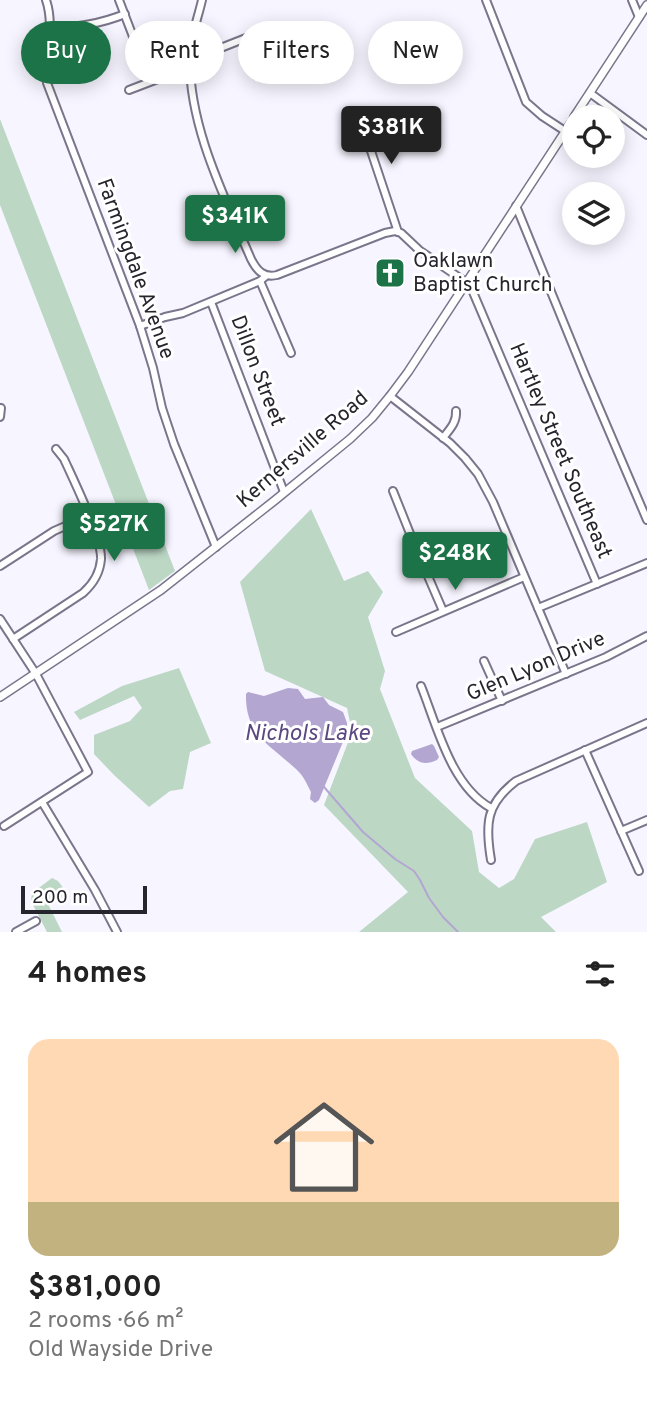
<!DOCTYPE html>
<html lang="en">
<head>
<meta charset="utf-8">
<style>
  :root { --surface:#fff; --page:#f6f6f6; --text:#222; --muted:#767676; --accent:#1c7347 }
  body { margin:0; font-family:Overpass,sans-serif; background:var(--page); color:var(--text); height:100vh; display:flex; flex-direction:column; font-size:26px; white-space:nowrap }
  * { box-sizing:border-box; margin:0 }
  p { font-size:23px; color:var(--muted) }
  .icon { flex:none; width:38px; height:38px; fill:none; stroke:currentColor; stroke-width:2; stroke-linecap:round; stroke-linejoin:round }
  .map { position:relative; height:932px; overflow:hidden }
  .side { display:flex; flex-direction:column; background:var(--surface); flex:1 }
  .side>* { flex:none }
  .top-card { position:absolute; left:21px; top:21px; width:606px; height:63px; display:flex; gap:14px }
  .buttons { position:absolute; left:562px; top:105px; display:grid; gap:14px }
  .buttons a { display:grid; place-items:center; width:63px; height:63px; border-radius:50%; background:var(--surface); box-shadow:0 4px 18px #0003; font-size:35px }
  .scale { position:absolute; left:21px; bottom:18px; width:126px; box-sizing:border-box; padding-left:7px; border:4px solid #26242d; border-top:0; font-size:19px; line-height:24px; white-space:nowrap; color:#26242d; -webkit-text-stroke:5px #fff; paint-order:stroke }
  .price { position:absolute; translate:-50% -60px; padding:0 16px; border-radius:7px; background:var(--accent); color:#fff; font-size:23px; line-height:46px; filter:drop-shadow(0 2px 4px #0008) }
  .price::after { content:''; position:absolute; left:50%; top:42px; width:21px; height:16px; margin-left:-10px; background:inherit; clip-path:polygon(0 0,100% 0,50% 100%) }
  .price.selected { background:#222; color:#fff }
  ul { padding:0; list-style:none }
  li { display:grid; align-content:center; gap:14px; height:371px; padding:0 28px }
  li span { display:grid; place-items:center; height:217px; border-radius:21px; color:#555 }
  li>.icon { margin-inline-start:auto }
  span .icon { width:126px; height:126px; fill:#fffc; stroke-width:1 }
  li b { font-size:30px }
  h2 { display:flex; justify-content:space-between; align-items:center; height:84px; padding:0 28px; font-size:30px }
  .tag { padding:0 24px; border-radius:32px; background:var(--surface); box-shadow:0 4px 18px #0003; font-size:24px; line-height:63px }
  .tag.selected { background:var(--accent); color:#fff }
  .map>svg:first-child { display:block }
  .green { fill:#bcd8c5 }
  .water { fill:#b3a6d1 }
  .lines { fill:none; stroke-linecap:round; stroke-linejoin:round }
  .stream { stroke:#b3a6d1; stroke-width:2 }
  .minor-casing { stroke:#7b758b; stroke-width:10 }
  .major-casing { stroke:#7b758b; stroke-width:10 }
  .minor { stroke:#fff; stroke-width:6 }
  .major { stroke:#fff; stroke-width:7 }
  .labels { text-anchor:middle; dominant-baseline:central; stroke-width:6; stroke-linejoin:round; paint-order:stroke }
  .poi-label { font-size:21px; fill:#26242d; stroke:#fff; text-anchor:start }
  .street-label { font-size:21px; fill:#26242d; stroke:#fff }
  .water-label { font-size:23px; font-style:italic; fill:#5b4880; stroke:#fff }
</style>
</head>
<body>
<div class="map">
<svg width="647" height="932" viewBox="0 0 647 932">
  <rect width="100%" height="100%" fill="#f7f5ff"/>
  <g class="green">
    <polygon points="0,119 175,571 149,590 0,205"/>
    <polygon points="311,509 344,581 368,571 383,592 368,617 385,671 380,689 415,778 472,831 479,872 499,888 514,879 535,839 587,822 607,882 541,917 556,932 359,932 408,892 324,805 352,732 347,708 265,671 240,582"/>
    <polygon points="179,668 211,743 190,752 183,789 170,791 149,807 114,775 94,754 94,735 130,721 142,708 134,696 80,720 74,712 122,686"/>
    <polygon points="52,878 58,881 64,889 63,896 58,901 46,900 62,932 47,932 31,901 32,893"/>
  </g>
  <g class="water">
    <path d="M 288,688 L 298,689 L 305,699 L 323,697 L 329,705 L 343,712 L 347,723 L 347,732 L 319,800 L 315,803 L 310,799 L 311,792 C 307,784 303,775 296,769 C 270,745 245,735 246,694 L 248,692 L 264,696 Z"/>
    <path d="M 432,744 L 434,746 L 439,757 L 437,760 C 426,765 418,764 411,754 L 412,751 Z"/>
  </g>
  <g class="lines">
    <polyline class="stream" points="324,787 363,832 395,859 414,871 420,880 429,898 443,917 458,932"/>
    <g class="minor-casing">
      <g id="minor">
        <path d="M 46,0 C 55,26 45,56 47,83 L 140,326 L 153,368 L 162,408 L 174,444 L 216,547"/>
        <polyline points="119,0 150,81"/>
        <path d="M 202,0 C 198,18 191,35 190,53 C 187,123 224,196 251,259 C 257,271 264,278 277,275 L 385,233 L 395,231 L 401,233 L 419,250 L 470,285 L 597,584"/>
        <polyline points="486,0 526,102 542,116 565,131"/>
        <polyline points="632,0 639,17"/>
        <path d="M 49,28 C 76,28 100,24 125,14"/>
        <polyline points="190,60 246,38 254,40"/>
        <polyline points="129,90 163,77 190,71"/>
        <polyline points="590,93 647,135"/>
        <polyline points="354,112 371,151 398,232"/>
        <polyline points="516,206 585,375 647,520"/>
        <polyline points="260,281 291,353"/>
        <polyline points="211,302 284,492"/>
        <polyline points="140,326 165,317 183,313 260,281 266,276"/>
        <polyline points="390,396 450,443 465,458 478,474 493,502 566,674"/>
        <polyline points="0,417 1,408"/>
        <path d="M 443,438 C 450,429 457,422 456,411"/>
        <polyline points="393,491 415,546 443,611"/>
        <polyline points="0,566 54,531 88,516"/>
        <polyline points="538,608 647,563"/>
        <polyline points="0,619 36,674 88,772 4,826"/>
        <polyline points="396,632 524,577"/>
        <path d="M 13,639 L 83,593 C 93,584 100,573 101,559 C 102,538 74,481 64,459 L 56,449"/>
        <polyline points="484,661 502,701"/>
        <path d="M 421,686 C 437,726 451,786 491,808"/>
        <polyline points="437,727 606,657 647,636"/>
        <polyline points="585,750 639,871"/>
        <polyline points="42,802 95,890 117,932"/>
        <polyline points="621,831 647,820"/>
        <path d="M 491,860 C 485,824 486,804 516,781 L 647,723"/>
        <polyline points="16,932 36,921"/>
      </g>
    </g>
    <g class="major-casing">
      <g id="major">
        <polyline points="574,117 647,5"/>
        <polyline points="0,697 161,590 274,501 350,439 372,418 390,396 408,372 574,118"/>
      </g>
    </g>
    <use href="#minor" class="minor"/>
    <use href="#major" class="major"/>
  </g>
  <defs>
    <g id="church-square" transform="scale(1.575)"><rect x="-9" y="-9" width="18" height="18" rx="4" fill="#1c7347" stroke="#fff"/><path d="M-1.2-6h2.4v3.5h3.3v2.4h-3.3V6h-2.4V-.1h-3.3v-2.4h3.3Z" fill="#fff"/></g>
  </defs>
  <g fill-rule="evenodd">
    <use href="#church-square" x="390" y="273"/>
  </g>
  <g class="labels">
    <g class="poi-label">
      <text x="413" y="261">Oaklawn<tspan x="413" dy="24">Baptist Church</tspan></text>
    </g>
    <g class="street-label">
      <text transform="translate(135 269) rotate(70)">Farmingdale Avenue</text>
      <text transform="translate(257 371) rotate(69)">Dillon Street</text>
      <text transform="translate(303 450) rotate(-41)">Kernersville Road</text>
      <text transform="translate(560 451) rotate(67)">Hartley Street Southeast</text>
      <text transform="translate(536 667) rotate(-23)">Glen Lyon Drive</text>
    </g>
    <g class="water-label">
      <text x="307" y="734">Nichols Lake</text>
    </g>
  </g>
</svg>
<div class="buttons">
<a><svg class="icon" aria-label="locate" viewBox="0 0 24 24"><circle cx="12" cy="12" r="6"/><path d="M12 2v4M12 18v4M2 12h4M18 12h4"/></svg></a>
<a><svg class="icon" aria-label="layers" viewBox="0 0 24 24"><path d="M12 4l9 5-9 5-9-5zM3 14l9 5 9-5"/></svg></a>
</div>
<div class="scale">200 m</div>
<b class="price selected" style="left:391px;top:166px">$381K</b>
<b class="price" style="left:235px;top:255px">$341K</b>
<b class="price" style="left:114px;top:563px">$527K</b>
<b class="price" style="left:455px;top:592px">$248K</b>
<div class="top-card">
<a class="tag selected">Buy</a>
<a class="tag">Rent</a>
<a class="tag">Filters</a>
<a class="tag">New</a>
</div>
</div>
<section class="side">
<h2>4 homes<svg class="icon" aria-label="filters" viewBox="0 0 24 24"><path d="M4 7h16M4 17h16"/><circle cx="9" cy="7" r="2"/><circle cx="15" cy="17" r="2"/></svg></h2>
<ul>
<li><span style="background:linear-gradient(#ffd9b3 75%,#c2b280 0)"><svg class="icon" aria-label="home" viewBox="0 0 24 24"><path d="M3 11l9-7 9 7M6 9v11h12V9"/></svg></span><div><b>$381,000</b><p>2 rooms · 66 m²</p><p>Old Wayside Drive</p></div></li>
</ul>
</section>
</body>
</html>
